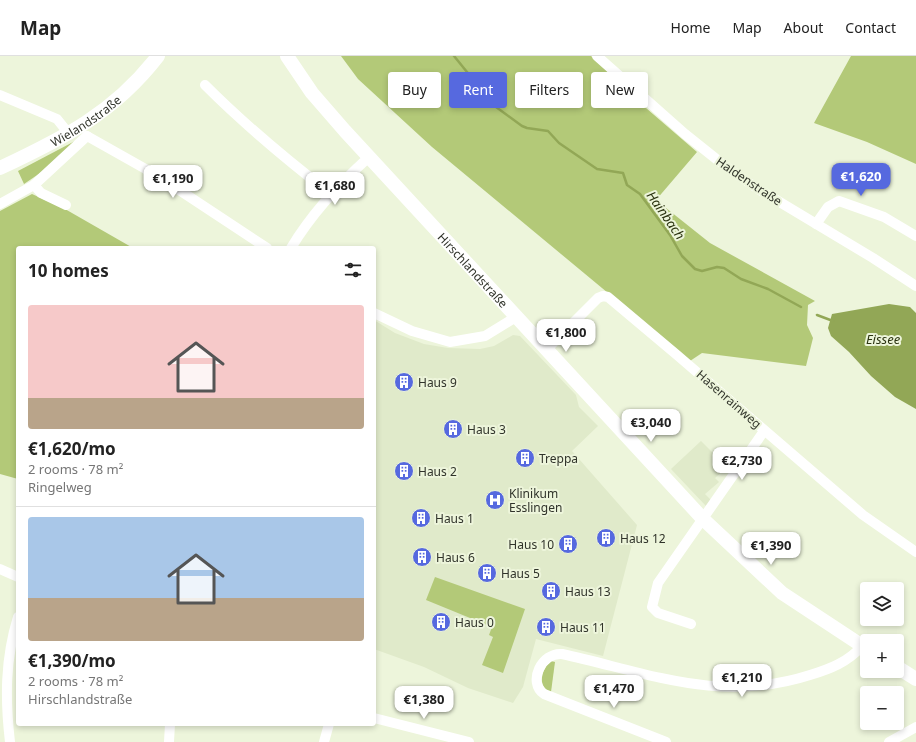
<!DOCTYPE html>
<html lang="en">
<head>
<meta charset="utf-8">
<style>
  :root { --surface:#fff; --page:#f6f6f6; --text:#222; --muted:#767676; --line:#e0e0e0; --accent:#5669df }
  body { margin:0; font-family:"Noto Sans",sans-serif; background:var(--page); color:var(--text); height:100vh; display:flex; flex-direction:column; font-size:15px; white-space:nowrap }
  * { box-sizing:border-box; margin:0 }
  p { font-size:13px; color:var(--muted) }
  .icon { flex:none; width:22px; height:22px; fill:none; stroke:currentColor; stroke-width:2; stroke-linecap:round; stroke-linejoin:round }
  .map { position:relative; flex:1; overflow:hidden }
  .sheet { position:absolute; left:16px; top:190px; width:360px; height:480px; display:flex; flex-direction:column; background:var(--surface); border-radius:4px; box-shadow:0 2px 6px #0003 }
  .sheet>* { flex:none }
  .hud { position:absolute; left:388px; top:16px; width:380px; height:36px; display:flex; gap:8px }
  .fabs { position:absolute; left:860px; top:526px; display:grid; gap:8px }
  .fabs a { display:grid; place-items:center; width:44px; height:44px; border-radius:4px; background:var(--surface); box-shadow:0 2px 6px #0003; font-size:20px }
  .price { position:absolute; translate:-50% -34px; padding:0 9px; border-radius:8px; background:#fff; color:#222; font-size:13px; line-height:26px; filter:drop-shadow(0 1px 2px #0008) }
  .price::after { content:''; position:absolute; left:50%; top:24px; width:12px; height:9px; margin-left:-6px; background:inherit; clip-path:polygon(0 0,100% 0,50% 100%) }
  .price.on { background:var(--accent); color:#fff }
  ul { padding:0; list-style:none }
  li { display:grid; align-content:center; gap:8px; height:212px; padding:0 12px }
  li+li { border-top:1px solid var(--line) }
  li span { display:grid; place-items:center; height:124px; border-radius:4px; color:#555 }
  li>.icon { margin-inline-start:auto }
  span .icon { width:72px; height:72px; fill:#fffc; stroke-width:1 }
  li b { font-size:17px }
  h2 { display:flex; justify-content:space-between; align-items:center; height:48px; padding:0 12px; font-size:17px }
  .chip { padding:0 14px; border-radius:4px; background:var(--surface); box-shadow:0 2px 6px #0003; font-size:14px; line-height:36px }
  .chip.on { background:var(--accent); color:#fff }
  header { display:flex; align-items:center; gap:24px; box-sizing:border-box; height:56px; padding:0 20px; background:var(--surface); border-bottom:1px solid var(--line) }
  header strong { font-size:19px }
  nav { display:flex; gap:22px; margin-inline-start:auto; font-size:14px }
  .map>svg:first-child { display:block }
  .built { fill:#e0eaca }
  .green { fill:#b3c978 }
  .water { fill:#92a756 }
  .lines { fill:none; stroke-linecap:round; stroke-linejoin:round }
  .stream { stroke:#92a756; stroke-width:2.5 }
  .street { stroke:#fff; stroke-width:10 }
  .secondary { stroke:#fff; stroke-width:14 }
  .labels { text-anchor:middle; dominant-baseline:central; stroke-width:4; stroke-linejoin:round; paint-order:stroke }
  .street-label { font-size:12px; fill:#30332a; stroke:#edf5db }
  .poi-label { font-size:12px; fill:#30332a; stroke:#edf5db; text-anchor:start }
  .water-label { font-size:13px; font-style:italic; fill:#2c3412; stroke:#edf5db }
</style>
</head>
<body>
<header>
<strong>Map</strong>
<nav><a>Home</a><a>Map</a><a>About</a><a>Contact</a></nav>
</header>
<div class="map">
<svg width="916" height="686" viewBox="0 0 916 686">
  <rect width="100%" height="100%" fill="#edf5db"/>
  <g class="built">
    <polygon points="374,264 395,277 424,288 448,292 480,293 494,290 513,279 520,280 576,339 579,351 598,370 572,395 637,469 603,600 536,583 523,631 513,647 468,632 424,611 374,593"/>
    <polygon points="701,385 727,411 715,422 719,426 705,438 711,444 706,450 671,413"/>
  </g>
  <g class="green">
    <polygon points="341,0 591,0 646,52 697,96 656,144 710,187 815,245 808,249 807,269 813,282 806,310 702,297 690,305 432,91 358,23"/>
    <polygon points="851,0 916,0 916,108 867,86 814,67"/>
    <polygon points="75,85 46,113 24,128 18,115"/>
    <polygon points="32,138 65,153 133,192 18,192 18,423 0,418 0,155"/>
    <polygon points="435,521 525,553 503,617 482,609 493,581 489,579 492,571 426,544"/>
    <path d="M 551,605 L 555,606 L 551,636 C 536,631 542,612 551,605 Z"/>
  </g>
  <polygon class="water" points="889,248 910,251 916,257 916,353 895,341 871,320 849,296 831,280 828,272 832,258"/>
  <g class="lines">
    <g class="stream">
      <polyline points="454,0 467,16 481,40 522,70 527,72 548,75 559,87 597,113 623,117 627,129 640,138 670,179 682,200 695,213 702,215 717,211 724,212 741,223 768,233 801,251"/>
      <polyline points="817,259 833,265"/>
    </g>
    <g class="street">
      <polyline points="597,0 685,78 725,110 758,133 873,202 916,230"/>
      <path d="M 205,29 C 244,68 287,104 331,138"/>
      <polyline points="0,39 57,63 69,78"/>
      <polyline points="87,80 158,120 267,192"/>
      <polyline points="34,129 41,137 66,149"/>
      <polyline points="0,148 34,129 87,80"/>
      <polyline points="816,168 828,151 839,145 884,161 916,180"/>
      <path d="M 291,192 C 312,157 339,128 369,101"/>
      <polyline points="374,257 412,275 450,286 485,280 516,261"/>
      <polyline points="546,294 598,242 603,240 608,241 677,299 863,459 916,496"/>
      <polyline points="0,513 18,521"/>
      <polyline points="691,568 658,557 652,551 658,527 764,375"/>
      <polyline points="374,662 469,686"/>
      <path d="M 10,686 C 5,643 5,603 18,561"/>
      <polyline points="169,686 170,668"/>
      <polyline points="324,686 329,668"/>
      <path d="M 666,686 L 544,638 C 527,626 542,596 562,598 C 649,617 719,648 810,619 C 830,613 848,606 862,590"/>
      <polyline points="889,686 916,671"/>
    </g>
    <g class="secondary">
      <path id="s1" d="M 287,0 L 312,37 L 345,75 L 703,463 L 782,537 L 867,593"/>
      <path id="s2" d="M 0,112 C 64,82 114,57 158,0"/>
      <polyline points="897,611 916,623"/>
    </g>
  </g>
  <defs>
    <g id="building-disc" transform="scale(1)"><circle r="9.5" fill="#5669df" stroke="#edf5db"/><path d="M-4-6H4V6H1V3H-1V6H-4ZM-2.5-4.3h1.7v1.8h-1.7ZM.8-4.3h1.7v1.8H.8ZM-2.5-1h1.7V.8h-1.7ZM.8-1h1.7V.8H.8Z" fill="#fff"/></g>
    <g id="hospital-disc" transform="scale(1)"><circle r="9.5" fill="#5669df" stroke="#edf5db"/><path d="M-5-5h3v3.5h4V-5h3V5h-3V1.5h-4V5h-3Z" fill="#fff"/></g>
  </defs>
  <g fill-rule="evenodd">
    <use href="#building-disc" x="404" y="326"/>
    <use href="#building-disc" x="453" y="373"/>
    <use href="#building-disc" x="525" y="402"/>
    <use href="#building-disc" x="404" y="415"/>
    <use href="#hospital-disc" x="495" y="444"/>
    <use href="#building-disc" x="421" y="462"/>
    <use href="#building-disc" x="606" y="482"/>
    <use href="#building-disc" x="568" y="488"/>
    <use href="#building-disc" x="422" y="501"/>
    <use href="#building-disc" x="487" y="517"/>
    <use href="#building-disc" x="551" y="535"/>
    <use href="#building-disc" x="441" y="566"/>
    <use href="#building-disc" x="546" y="571"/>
  </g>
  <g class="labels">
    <g class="street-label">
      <text stroke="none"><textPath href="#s2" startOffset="98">Wielandstraße</textPath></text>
      <text transform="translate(749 125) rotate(34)">Haldenstraße</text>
      <text stroke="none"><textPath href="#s1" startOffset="284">Hirschlandstraße</textPath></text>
      <text transform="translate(729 343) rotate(41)">Hasenrainweg</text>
    </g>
    <g class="poi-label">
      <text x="418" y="326">Haus 9</text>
      <text x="467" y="373">Haus 3</text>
      <text x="539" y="402">Treppa</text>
      <text x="418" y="415">Haus 2</text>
      <text x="509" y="437">Klinikum<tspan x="509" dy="14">Esslingen</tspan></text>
      <text x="435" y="462">Haus 1</text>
      <text x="620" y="482">Haus 12</text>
      <text x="554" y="488" text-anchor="end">Haus 10</text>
      <text x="436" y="501">Haus 6</text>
      <text x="501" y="517">Haus 5</text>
      <text x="565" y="535">Haus 13</text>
      <text x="455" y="566">Haus 0</text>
      <text x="560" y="571">Haus 11</text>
    </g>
    <g class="water-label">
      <text transform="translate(666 159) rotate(55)">Hainbach</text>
      <text x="883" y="283">Eissee</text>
    </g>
  </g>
</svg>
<div class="fabs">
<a><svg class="icon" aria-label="layers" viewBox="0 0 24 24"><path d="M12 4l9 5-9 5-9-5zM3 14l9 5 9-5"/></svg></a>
<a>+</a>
<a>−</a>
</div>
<b class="price on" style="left:861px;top:141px">€1,620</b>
<b class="price" style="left:173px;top:143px">€1,190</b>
<b class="price" style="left:335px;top:150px">€1,680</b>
<b class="price" style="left:566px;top:297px">€1,800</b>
<b class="price" style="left:651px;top:387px">€3,040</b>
<b class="price" style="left:742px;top:425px">€2,730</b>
<b class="price" style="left:771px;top:510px">€1,390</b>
<b class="price" style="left:742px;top:642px">€1,210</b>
<b class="price" style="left:614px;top:653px">€1,470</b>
<b class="price" style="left:424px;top:664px">€1,380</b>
<div class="hud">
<a class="chip">Buy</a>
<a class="chip on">Rent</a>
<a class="chip">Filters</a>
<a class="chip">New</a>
</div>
<section class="sheet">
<h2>10 homes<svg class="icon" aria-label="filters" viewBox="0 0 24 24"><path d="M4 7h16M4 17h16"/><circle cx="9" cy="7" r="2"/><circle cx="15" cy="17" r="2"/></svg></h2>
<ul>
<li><span style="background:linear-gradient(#f6c9c9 75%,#b9a48a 0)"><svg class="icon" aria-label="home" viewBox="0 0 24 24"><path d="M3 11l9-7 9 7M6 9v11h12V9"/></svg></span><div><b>€1,620/mo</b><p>2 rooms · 78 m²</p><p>Ringelweg</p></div></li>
<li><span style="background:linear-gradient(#a9c7e8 65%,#b9a48a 0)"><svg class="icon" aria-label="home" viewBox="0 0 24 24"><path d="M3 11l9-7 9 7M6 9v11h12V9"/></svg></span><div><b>€1,390/mo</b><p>2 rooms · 78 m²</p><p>Hirschlandstraße</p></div></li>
</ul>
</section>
</div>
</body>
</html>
